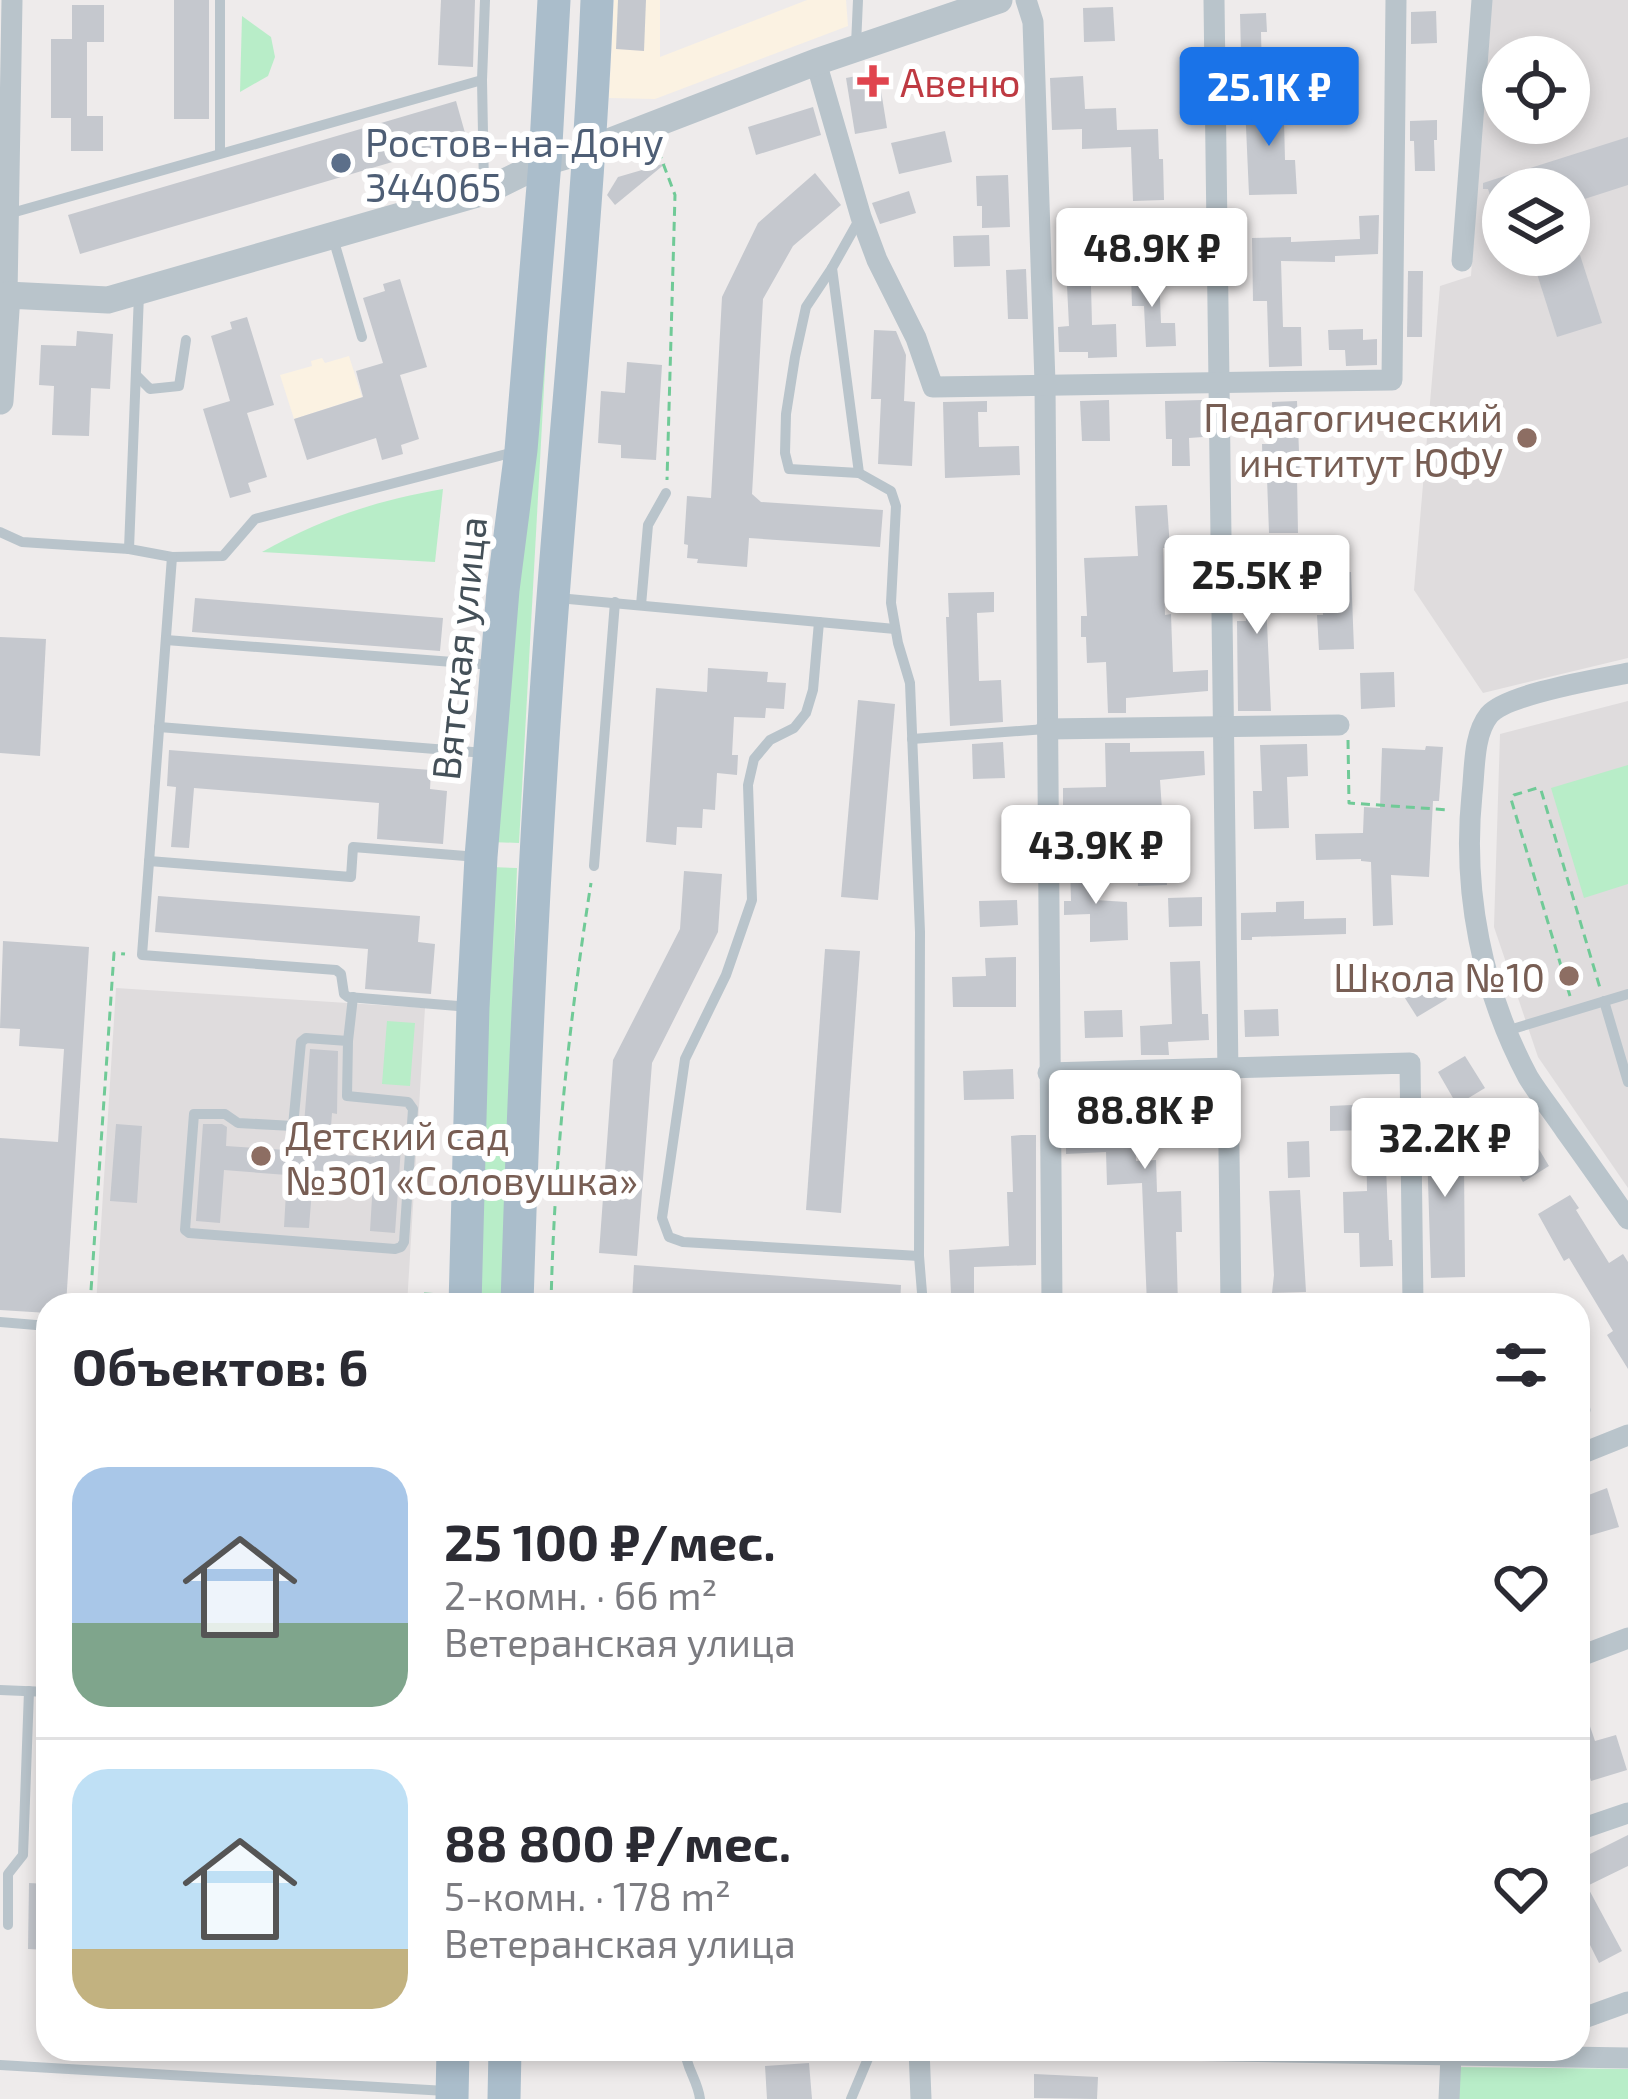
<!DOCTYPE html>
<html lang="ru">
<head>
<meta charset="utf-8">
<style>
  :root { --surface:#fff; --page:#f2f2f3; --text:#2b2b33; --muted:#7c7c81; --line:#e1e1e2; --accent:#1a73e8 }
  body { margin:0; font-family:"Exo 2",sans-serif; background:var(--page); color:var(--text); height:100vh; display:flex; flex-direction:column; font-size:45px; white-space:nowrap }
  * { box-sizing:border-box; margin:0 }
  p { font-size:39px; color:var(--muted) }
  .icon { flex:none; width:66px; height:66px; fill:none; stroke:currentColor; stroke-width:2; stroke-linecap:round; stroke-linejoin:round }
  .map { position:relative; flex:1; overflow:hidden }
  .sheet { position:absolute; left:36px; top:1293px; width:1554px; height:768px; display:flex; flex-direction:column; background:var(--surface); border-radius:36px; box-shadow:0 6px 18px #0003 }
  .sheet>* { flex:none }
  .buttons { position:absolute; left:1482px; top:36px; display:grid; gap:24px }
  .buttons a { display:grid; place-items:center; width:108px; height:108px; border-radius:50%; background:var(--surface); box-shadow:0 6px 18px #0003; font-size:60px }
  .price { position:absolute; translate:-50% -102px; padding:0 27px; border-radius:12px; background:#fff; color:#222; font-size:39px; line-height:78px; filter:drop-shadow(0 3px 6px #0008) }
  .price::after { content:''; position:absolute; left:50%; top:72px; width:36px; height:27px; margin-left:-18px; background:inherit; clip-path:polygon(0 0,100% 0,50% 100%) }
  .price.current { background:var(--accent); color:#fff }
  ul { padding:0; list-style:none }
  li { display:flex; align-items:center; gap:36px; height:300px; padding:0 36px }
  li+li { border-top:3px solid var(--line) }
  li span { display:grid; place-items:center; flex:none; width:336px; height:240px; border-radius:36px; color:#555 }
  li>.icon { margin-inline-start:auto }
  span .icon { width:144px; height:144px; fill:#fffc; stroke-width:1 }
  li b { font-size:51px }
  h2 { display:flex; justify-content:space-between; align-items:center; height:144px; padding:0 36px; font-size:51px }
  .map>svg:first-child { display:block }
  .commercial { fill:#fbf2e2 }
  .education { fill:#dfdcdd; fill-rule:evenodd }
  .green { fill:#b8edc8 }
  .building { fill:#c5c8ce }
  .lines { fill:none; stroke-linecap:round; stroke-linejoin:round }
  .path { stroke:#70ca97; stroke-width:3; stroke-dasharray:9 6; stroke-linecap:butt }
  .service { stroke:#b9c4cb; stroke-width:10 }
  .minor { stroke:#b9c4cb; stroke-width:21 }
  .tertiary { stroke:#b9c4cb; stroke-width:27 }
  .primary { stroke:#aabdcb; stroke-width:33 }
  .health-dot { fill:#e0444e; stroke:#fff; stroke-width:4.5 }
  .service-dot { fill:#5c6f8a; stroke:#fff; stroke-width:4.5 }
  .education-dot { fill:#8d6e63; stroke:#fff; stroke-width:4.5 }
  .labels { text-anchor:middle; dominant-baseline:central; stroke-width:12; stroke-linejoin:round; paint-order:stroke }
  .health-label { font-size:39px; fill:#be3a42; stroke:#fff; text-anchor:start }
  .service-label { font-size:39px; fill:#4e5e75; stroke:#fff; text-anchor:start }
  .education-label { font-size:39px; fill:#785e54; stroke:#fff; text-anchor:end }
  .street-label { font-size:39px; fill:#445058; stroke:#fff }
</style>
</head>
<body>
<div class="map">
<svg width="1628" height="2099" viewBox="0 0 1628 2099">
  <rect width="100%" height="100%" fill="#eeebeb"/>
  <g class="commercial">
    <polygon points="614,0 660,0 660,57 807,0 846,0 848,26 655,99 609,98"/>
    <polygon points="349,356 362,397 294,419 280,375 312,366 311,361 322,358 325,363"/>
  </g>
  <g class="education">
    <path d="M 1490,0 L 1628,0 L 1628,658 L 1483,693 L 1414,590 L 1440,286 L 1471,276 ZM 1503,57 L 1569,57 L 1569,123 L 1503,123 ZM 1503,189 L 1569,189 L 1569,255 L 1503,255 Z"/>
    <polygon points="1628,701 1628,1188 1538,1057 1494,927 1500,734"/>
    <polygon points="116,988 425,1008 407,1305 96,1305"/>
  </g>
  <g class="green">
    <polygon points="242,16 271,37 275,57 268,76 240,92"/>
    <polygon points="547,333 519,843 491,842"/>
    <path d="M 443,489 L 435,562 L 262,552 C 320,519 378,500 443,489 Z"/>
    <polygon points="1628,765 1628,884 1584,898 1551,788"/>
    <polygon points="491,867 517,868 502,1305 476,1305"/>
    <polygon points="387,1021 415,1023 410,1086 382,1084"/>
    <polygon points="1450,2067 1628,2069 1628,2099 1450,2099"/>
  </g>
  <g class="building">
    <rect x="174" y="0" width="35" height="119"/>
    <polygon points="441,0 475,0 473,67 438,65"/>
    <polygon points="618,0 646,0 644,51 616,49"/>
    <polygon points="72,5 104,5 104,42 87,42 87,116 103,116 103,151 71,151 71,118 51,118 51,39 72,39"/>
    <polygon points="1113,7 1115,41 1084,42 1083,8"/>
    <polygon points="1436,11 1437,43 1411,44 1411,12"/>
    <polygon points="1266,13 1267,32 1261,32 1262,76 1238,76 1237,54 1241,54 1240,14"/>
    <polygon points="1350,52 1352,88 1306,93 1304,54"/>
    <polygon points="878,72 887,128 855,134 846,78"/>
    <polygon points="1083,76 1085,109 1116,108 1117,130 1158,129 1159,159 1163,159 1164,200 1133,201 1131,147 1082,149 1082,129 1052,130 1050,78"/>
    <polygon points="456,101 467,140 80,254 68,215"/>
    <polygon points="1295,103 1296,121 1284,121 1285,160 1295,160 1297,194 1249,195 1245,104"/>
    <polygon points="813,107 821,135 756,155 748,127"/>
    <polygon points="1437,120 1437,140 1434,140 1435,171 1415,171 1414,141 1410,141 1410,121"/>
    <polygon points="945,131 952,162 899,174 891,143"/>
    <polygon points="1628,137 1628,185 1569,204 1569,189 1503,189 1503,225 1500,225 1488,189 1483,189 1483,183"/>
    <polygon points="666,163 615,205 607,195 618,177"/>
    <polygon points="815,173 841,205 793,246 763,299 752,494 761,502 883,510 880,547 749,538 747,567 697,563 698,559 687,558 688,545 684,544 687,496 711,498 722,297 758,223"/>
    <polygon points="1008,175 1010,227 982,228 982,206 977,206 976,176"/>
    <polygon points="909,191 916,213 880,224 872,203"/>
    <polygon points="1379,215 1378,254 1335,256 1335,262 1281,261 1283,327 1301,327 1302,366 1269,367 1267,301 1253,301 1252,238 1291,237 1291,242 1360,239 1359,216"/>
    <polygon points="1200,226 1201,260 1174,261 1173,227"/>
    <polygon points="989,235 990,266 954,267 953,236"/>
    <polygon points="1531,255 1580,255 1602,323 1557,337"/>
    <polygon points="1026,269 1028,319 1008,319 1006,270"/>
    <polygon points="1408,271 1423,271 1422,337 1407,337"/>
    <polygon points="1159,273 1161,323 1175,323 1176,346 1146,347 1144,306 1132,306 1131,274"/>
    <polygon points="400,279 427,367 400,375 419,439 401,445 403,454 382,460 376,438 307,460 294,419 363,397 356,371 383,363 363,298 385,291 383,284"/>
    <polygon points="1091,285 1092,325 1116,324 1117,357 1088,358 1088,352 1059,352 1058,327 1069,326 1067,286"/>
    <polygon points="247,317 274,405 247,413 267,477 248,483 251,492 230,498 203,409 230,401 211,336 232,329 230,322"/>
    <polygon points="1363,329 1363,340 1377,339 1377,365 1346,366 1345,350 1329,350 1328,330"/>
    <polygon points="874,330 896,331 906,355 904,401 915,402 912,466 878,464 881,399 871,399"/>
    <polygon points="77,331 113,334 110,389 91,388 89,436 52,435 54,386 39,385 41,345 76,346"/>
    <polygon points="627,362 662,365 656,460 621,458 621,445 598,443 601,391 625,393"/>
    <polygon points="1109,400 1110,441 1082,441 1080,401"/>
    <polygon points="1202,400 1203,437 1189,438 1190,466 1172,466 1172,439 1166,439 1165,401"/>
    <polygon points="987,401 987,412 978,412 979,447 1019,446 1020,475 945,478 943,402"/>
    <polygon points="1297,401 1300,477 1297,477 1298,533 1269,533 1267,478 1263,478 1262,444 1273,444 1272,402"/>
    <polygon points="1167,505 1170,548 1163,548 1165,615 1171,614 1173,672 1208,670 1208,691 1126,698 1126,713 1108,713 1106,662 1087,663 1086,637 1081,637 1081,616 1087,616 1084,558 1138,556 1135,506"/>
    <polygon points="1283,565 1284,601 1266,601 1271,711 1238,711 1237,621 1246,621 1244,566"/>
    <polygon points="1351,572 1354,649 1319,650 1317,615 1323,615 1321,573"/>
    <polygon points="994,592 994,612 977,613 979,681 1001,680 1003,722 950,726 946,617 949,617 948,593"/>
    <polygon points="195,598 443,618 440,651 192,632"/>
    <polygon points="0,637 46,639 40,756 0,753"/>
    <polygon points="708,668 768,672 767,682 786,683 784,709 766,708 765,718 734,717 732,755 738,755 737,775 717,773 715,810 703,809 702,828 677,827 676,845 646,842 656,688 707,692"/>
    <polygon points="1394,672 1395,707 1361,709 1360,673"/>
    <polygon points="858,700 895,704 878,900 841,897"/>
    <polygon points="1003,742 1005,778 973,779 972,744"/>
    <polygon points="1105,743 1130,743 1130,752 1204,751 1205,775 1160,780 1167,885 1138,886 1136,823 1098,824 1097,809 1063,810 1063,788 1106,787"/>
    <polygon points="1307,744 1308,776 1287,777 1289,828 1254,829 1253,791 1262,791 1260,745"/>
    <polygon points="1426,746 1443,747 1439,801 1433,801 1429,877 1391,875 1393,925 1373,926 1371,862 1361,861 1361,859 1316,860 1315,834 1363,833 1364,807 1380,808 1382,748 1425,750"/>
    <polygon points="169,750 431,770 430,789 447,791 443,844 377,839 379,803 194,788 189,848 171,847 176,787 167,786"/>
    <polygon points="1093,862 1095,900 1127,902 1128,940 1090,942 1090,914 1064,915 1064,901 1071,901 1070,863"/>
    <polygon points="684,871 722,874 718,932 652,1063 637,1256 599,1253 613,1060 680,929"/>
    <polygon points="158,896 420,916 418,942 435,944 431,994 365,989 368,949 155,932"/>
    <polygon points="1202,897 1202,926 1169,927 1168,898"/>
    <polygon points="1017,900 1018,925 980,927 979,901"/>
    <polygon points="1304,901 1304,919 1346,918 1346,934 1252,937 1252,940 1241,940 1241,913 1276,912 1276,902"/>
    <polygon points="3,941 89,947 66,1305 48,1305 48,1313 0,1310 0,1138 58,1142 64,1049 19,1046 20,1029 0,1028"/>
    <polygon points="825,949 860,951 841,1213 806,1210"/>
    <polygon points="1016,957 1016,1007 953,1007 952,977 986,976 985,958"/>
    <polygon points="1200,961 1202,1014 1208,1014 1209,1040 1168,1042 1169,1055 1141,1055 1140,1026 1172,1024 1170,962"/>
    <polygon points="1433,977 1447,999 1417,1017 1403,995"/>
    <polygon points="1278,1009 1279,1036 1245,1037 1244,1010"/>
    <polygon points="1122,1010 1123,1037 1085,1038 1084,1011"/>
    <polygon points="310,1049 338,1051 337,1114 332,1113 329,1154 375,1157 377,1132 402,1133 395,1233 370,1231 373,1181 313,1176 309,1228 284,1227 287,1175 224,1170 220,1223 196,1221 203,1124 222,1124 227,1127 226,1146 286,1150 287,1136 303,1137"/>
    <polygon points="1465,1056 1485,1088 1457,1105 1438,1072"/>
    <polygon points="1013,1069 1014,1099 964,1100 963,1071"/>
    <polygon points="1100,1087 1133,1087 1133,1093 1203,1090 1204,1123 1135,1129 1136,1161 1156,1160 1157,1192 1181,1191 1182,1232 1176,1232 1178,1305 1147,1305 1142,1183 1107,1185 1106,1152 1066,1154 1066,1137 1101,1136"/>
    <polygon points="1395,1103 1394,1167 1386,1167 1389,1240 1392,1240 1393,1266 1360,1267 1359,1233 1344,1233 1343,1192 1367,1191 1366,1130 1330,1131 1330,1106"/>
    <polygon points="1453,1115 1454,1166 1464,1165 1465,1277 1431,1278 1426,1116"/>
    <polygon points="116,1124 142,1126 137,1203 110,1201"/>
    <polygon points="1021,1135 1036,1135 1036,1265 974,1267 974,1293 951,1294 949,1250 1009,1246 1007,1192 1013,1192 1011,1136"/>
    <polygon points="1531,1136 1549,1166 1523,1182 1505,1151"/>
    <polygon points="1309,1141 1310,1177 1288,1178 1287,1142"/>
    <polygon points="1300,1190 1306,1292 1272,1293 1274,1275 1269,1191"/>
    <polygon points="1570,1195 1579,1208 1576,1210 1609,1263 1623,1254 1628,1262 1628,1369 1607,1335 1613,1331 1569,1258 1564,1261 1538,1214"/>
    <polygon points="634,1265 901,1285 900,1305 681,1305 632,1301"/>
    <polygon points="1607,1488 1619,1527 1578,1539 1578,1499"/>
    <polygon points="1578,1700 1581,1700 1595,1741 1616,1735 1627,1770 1591,1781 1578,1739"/>
    <polygon points="1628,1835 1628,1866 1587,1886 1622,1951 1599,1963 1578,1921 1578,1860"/>
    <polygon points="29,1883 48,1884 48,1950 28,1949"/>
    <polygon points="809,2063 812,2099 767,2099 765,2066"/>
    <polygon points="1034,2074 1098,2077 1097,2099 1034,2098"/>
  </g>
  <g class="lines">
    <g class="path">
      <polyline points="658,150 675,195 667,480"/>
      <polyline points="1348,740 1349,803 1450,810"/>
      <polyline points="1570,996 1511,799 1514,795 1537,788 1541,790 1600,988"/>
      <polyline points="424,1294 440,1295"/>
      <polyline points="90,1305 114,953 125,954"/>
      <path d="M 551,1305 C 554,1164 569,1022 591,883"/>
    </g>
    <g class="service">
      <polyline points="220,0 220,153"/>
      <polyline points="856,45 858,0"/>
      <polyline points="484,188 482,80 485,0"/>
      <polyline points="8,214 482,80"/>
      <polyline points="859,220 832,268 859,473 891,491 896,506 891,603 898,643 910,683 920,932 919,1256 923,1305"/>
      <polyline points="333,238 362,337"/>
      <polyline points="832,268 806,307 795,357 786,414 785,453 789,469 859,473"/>
      <polyline points="136,375 150,389 179,386 186,340"/>
      <polyline points="0,532 22,542 129,549 172,557 223,556 255,519 518,451"/>
      <polyline points="129,549 139,294"/>
      <polyline points="172,557 142,955 336,970 341,974 344,994 348,997 470,1007"/>
      <polyline points="558,598 895,629"/>
      <polyline points="641,605 648,525 666,493"/>
      <polyline points="819,622 813,690 806,713 794,728 770,740 754,759 748,785 752,900 726,975 685,1059 662,1218 669,1237 683,1242 919,1256"/>
      <polyline points="166,640 492,665"/>
      <polyline points="159,727 485,753"/>
      <polyline points="912,739 1046,729"/>
      <polyline points="149,861 351,877 353,847 478,857"/>
      <polyline points="594,866 615,602"/>
      <polyline points="1604,1001 1628,1082"/>
      <polyline points="1506,1031 1628,994"/>
      <polyline points="348,1041 347,1096 408,1102 413,1109 404,1242 401,1247 395,1249 189,1233 185,1230 194,1114 225,1114 238,1123 293,1126 301,1042 306,1038 348,1041 353,997"/>
      <polyline points="0,1322 48,1326"/>
      <polyline points="0,1690 48,1692"/>
      <polyline points="8,1925 8,1874 23,1855 29,1691"/>
      <path d="M 685,2049 C 685,2066 698,2081 700,2099"/>
      <polyline points="0,2065 446,2091"/>
      <polyline points="851,2099 872,2049"/>
    </g>
    <g class="minor">
      <polyline points="1026,0 1033,22 1045,383 1052,1305"/>
      <polyline points="1214,0 1231,1305"/>
      <polyline points="816,62 861,217 877,260 916,338 933,387 1392,380 1396,0"/>
      <polyline points="1462,261 1482,0"/>
      <polyline points="0,295 7,295 12,0"/>
      <path d="M 1628,673 C 1599,679 1506,694 1489,715 C 1473,735 1475,769 1472,794 C 1462,891 1482,991 1528,1077 C 1539,1095 1553,1112 1565,1130 C 1586,1159 1607,1189 1628,1219"/>
      <polyline points="1046,729 1339,725"/>
      <polyline points="1048,1073 1410,1063 1413,1305"/>
      <polyline points="1578,1410 1580,1410"/>
      <polyline points="1578,1455 1628,1435"/>
      <polyline points="1578,1657 1628,1638"/>
      <polyline points="1578,1830 1628,1813"/>
      <polyline points="1578,2020 1628,2002"/>
      <polyline points="919,2049 921,2099"/>
      <polyline points="1117,2049 1628,2058"/>
      <polyline points="1449,2099 1451,2056"/>
    </g>
    <polyline class="tertiary" points="0,401 7,295 108,300 484,192 545,162 590,149 816,62 999,0"/>
    <g class="primary">
      <polyline points="465,1305 473,1007 481,857 503,590 521,450 545,162 554,0"/>
      <path d="M 517,1305 C 524,1069 535,833 553,598 C 568,398 589,200 597,0"/>
      <polyline points="452,2099 453,2049"/>
      <polyline points="504,2099 505,2049"/>
    </g>
  </g>
  <path class="health-dot" d="M867 63h12v12h12v12h-12v12h-12v-12h-12v-12h12z"/>
  <circle class="service-dot" cx="341" cy="163" r="12"/>
  <g class="education-dot">
    <circle cx="1527" cy="438" r="12"/>
    <circle cx="1569" cy="976" r="12"/>
    <circle cx="261" cy="1156" r="12"/>
  </g>
  <g class="labels">
    <g class="health-label">
      <text x="900" y="81">Авеню</text>
    </g>
    <g class="service-label">
      <text x="365" y="141">Ростов-на-Дону<tspan x="365" dy="45">344065</tspan></text>
    </g>
    <g class="education-label">
      <text x="1503" y="416">Педагогический<tspan x="1503" dy="45">институт ЮФУ</tspan></text>
      <text x="1545" y="976">Школа №10</text>
      <text x="285" y="1134" text-anchor="start">Детский сад<tspan x="285" dy="45">№301 «Соловушка»</tspan></text>
    </g>
    <g class="street-label">
      <text transform="translate(458 648) rotate(-84)">Вятская улица</text>
    </g>
  </g>
</svg>
<div class="buttons">
<a><svg class="icon" aria-label="locate" viewBox="0 0 24 24"><circle cx="12" cy="12" r="6"/><path d="M12 2v4M12 18v4M2 12h4M18 12h4"/></svg></a>
<a><svg class="icon" aria-label="layers" viewBox="0 0 24 24"><path d="M12 4l9 5-9 5-9-5zM3 14l9 5 9-5"/></svg></a>
</div>
<b class="price current" style="left:1269px;top:149px">25.1K ₽</b>
<b class="price" style="left:1152px;top:310px">48.9K ₽</b>
<b class="price" style="left:1257px;top:637px">25.5K ₽</b>
<b class="price" style="left:1096px;top:907px">43.9K ₽</b>
<b class="price" style="left:1145px;top:1172px">88.8K ₽</b>
<b class="price" style="left:1445px;top:1200px">32.2K ₽</b>
<section class="sheet">
<h2>Объектов: 6<svg class="icon" aria-label="filters" viewBox="0 0 24 24"><path d="M4 7h16M4 17h16"/><circle cx="9" cy="7" r="2"/><circle cx="15" cy="17" r="2"/></svg></h2>
<ul>
<li><span style="background:linear-gradient(#a9c7e8 65%,#7fa58c 0)"><svg class="icon" aria-label="home" viewBox="0 0 24 24"><path d="M3 11l9-7 9 7M6 9v11h12V9"/></svg></span><div><b>25 100 ₽/мес.</b><p>2-комн. · 66 m²</p><p>Ветеранская улица</p></div><svg class="icon" aria-label="heart" viewBox="0 0 24 24"><path d="M12 20l-8-8c-3-5 5-10 8-4 3-6 11-1 8 4z"/></svg></li>
<li><span style="background:linear-gradient(#bfe0f5 75%,#c2b280 0)"><svg class="icon" aria-label="home" viewBox="0 0 24 24"><path d="M3 11l9-7 9 7M6 9v11h12V9"/></svg></span><div><b>88 800 ₽/мес.</b><p>5-комн. · 178 m²</p><p>Ветеранская улица</p></div><svg class="icon" aria-label="heart" viewBox="0 0 24 24"><path d="M12 20l-8-8c-3-5 5-10 8-4 3-6 11-1 8 4z"/></svg></li>
</ul>
</section>
</div>
</body>
</html>
